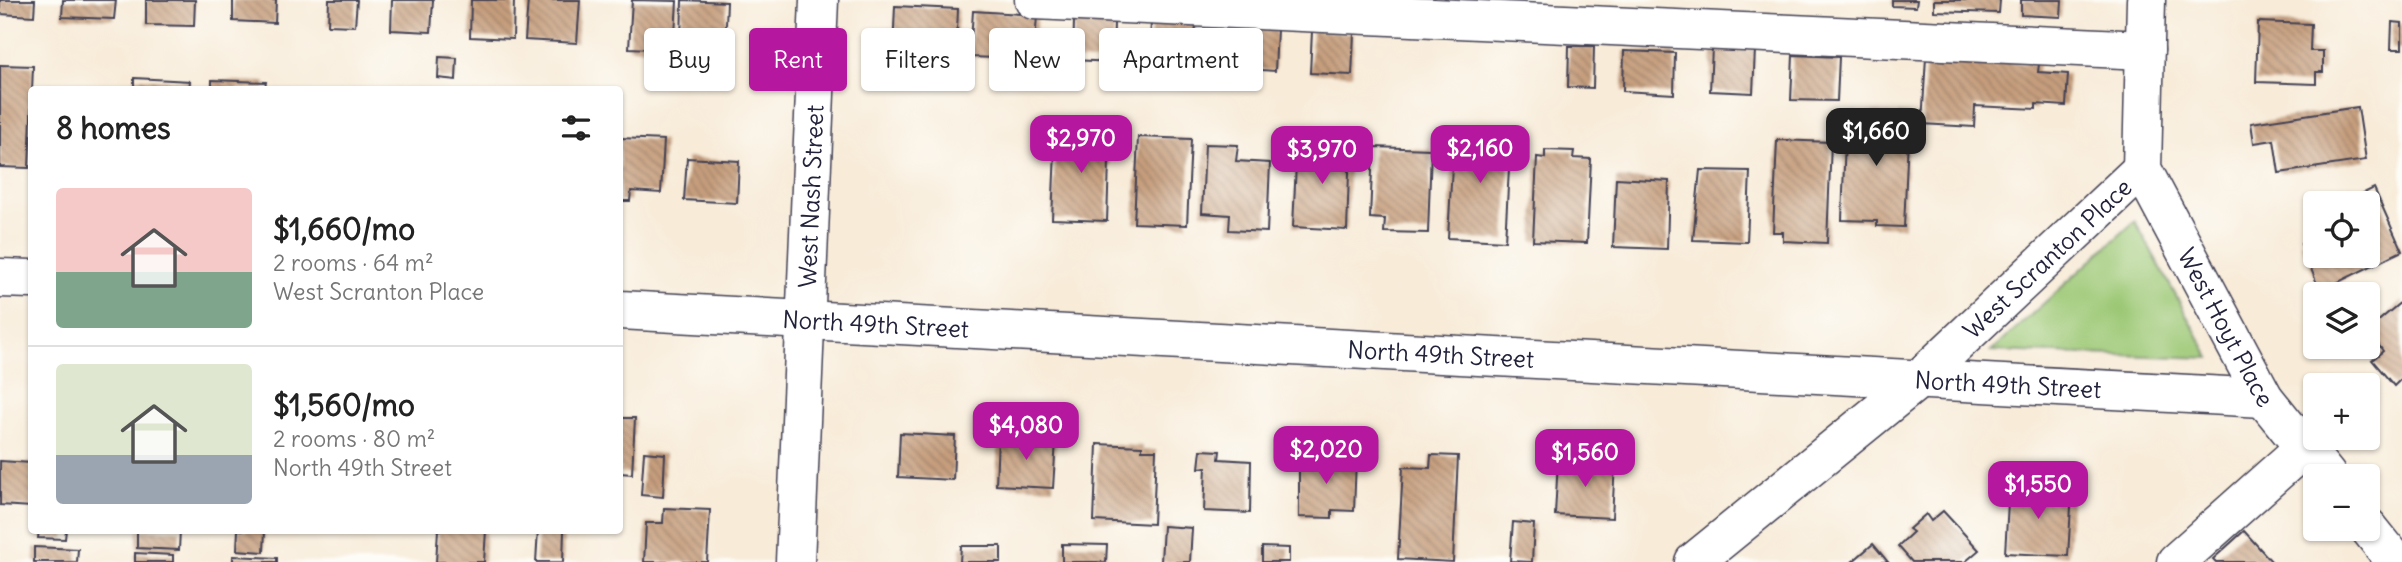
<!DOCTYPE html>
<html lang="en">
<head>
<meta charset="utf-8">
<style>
  :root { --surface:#fff; --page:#f2f2f2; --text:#222; --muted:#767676; --line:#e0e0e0; --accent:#b5179e }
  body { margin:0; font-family:Delius,sans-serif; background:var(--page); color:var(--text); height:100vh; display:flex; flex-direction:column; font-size:26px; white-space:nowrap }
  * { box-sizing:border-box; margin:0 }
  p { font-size:23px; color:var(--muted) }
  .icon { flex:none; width:38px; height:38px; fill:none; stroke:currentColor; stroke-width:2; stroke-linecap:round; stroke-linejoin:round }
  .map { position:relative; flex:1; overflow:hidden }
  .sheet { position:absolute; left:28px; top:86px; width:595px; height:448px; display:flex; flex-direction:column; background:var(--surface); border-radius:7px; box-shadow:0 2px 5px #0004 }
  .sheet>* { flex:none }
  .guide { position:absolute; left:644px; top:28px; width:665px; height:63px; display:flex; gap:14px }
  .fabs { position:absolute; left:2303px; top:191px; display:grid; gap:14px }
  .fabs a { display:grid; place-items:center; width:77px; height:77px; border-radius:7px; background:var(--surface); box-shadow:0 2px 5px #0004; font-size:35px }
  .price { position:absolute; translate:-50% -60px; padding:0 16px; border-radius:14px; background:var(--accent); color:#fff; font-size:23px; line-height:46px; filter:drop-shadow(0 2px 4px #0008) }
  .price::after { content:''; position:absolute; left:50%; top:42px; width:21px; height:16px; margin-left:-10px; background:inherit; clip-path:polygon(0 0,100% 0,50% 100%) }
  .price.active { background:#222; color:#fff }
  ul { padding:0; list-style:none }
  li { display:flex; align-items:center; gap:21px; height:175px; padding:0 28px }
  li+li { border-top:2px solid var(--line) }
  li span { display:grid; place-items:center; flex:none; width:196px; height:140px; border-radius:7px; color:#555 }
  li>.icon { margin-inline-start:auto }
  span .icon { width:84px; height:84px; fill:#fffc; stroke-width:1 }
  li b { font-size:30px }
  h2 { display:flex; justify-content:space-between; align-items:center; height:84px; padding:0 28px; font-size:30px }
  .tag { padding:0 24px; border-radius:7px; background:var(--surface); box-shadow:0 2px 5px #0004; font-size:24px; line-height:63px }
  .tag.active { background:var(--accent); color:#fff }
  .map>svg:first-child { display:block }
  .green { fill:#9cc875; stroke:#5f7558; stroke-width:2 }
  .building { fill:url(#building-back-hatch) }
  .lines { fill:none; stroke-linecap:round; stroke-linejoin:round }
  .minor-casing { stroke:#424053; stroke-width:41 }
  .minor { stroke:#fff; stroke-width:38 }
  .labels { text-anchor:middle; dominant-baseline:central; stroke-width:5; stroke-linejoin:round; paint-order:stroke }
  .street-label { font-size:24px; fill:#22223b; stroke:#fdfcf7 }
</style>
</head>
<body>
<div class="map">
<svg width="2402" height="562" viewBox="0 0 2402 562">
  <defs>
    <pattern id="building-back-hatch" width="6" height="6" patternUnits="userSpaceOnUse" patternTransform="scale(1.75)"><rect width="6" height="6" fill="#c69e7d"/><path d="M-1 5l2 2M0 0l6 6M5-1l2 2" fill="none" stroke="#a08068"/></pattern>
  </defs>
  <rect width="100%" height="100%" fill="#fdfcf7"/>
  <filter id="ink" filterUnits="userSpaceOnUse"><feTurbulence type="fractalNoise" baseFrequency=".0143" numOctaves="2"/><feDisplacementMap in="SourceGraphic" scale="14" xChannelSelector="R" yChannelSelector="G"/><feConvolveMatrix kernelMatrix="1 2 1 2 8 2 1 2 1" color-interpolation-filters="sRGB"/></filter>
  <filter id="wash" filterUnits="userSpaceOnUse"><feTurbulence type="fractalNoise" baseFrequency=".00686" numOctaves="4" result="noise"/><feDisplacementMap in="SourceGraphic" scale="28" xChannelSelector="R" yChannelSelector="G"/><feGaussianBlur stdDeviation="1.57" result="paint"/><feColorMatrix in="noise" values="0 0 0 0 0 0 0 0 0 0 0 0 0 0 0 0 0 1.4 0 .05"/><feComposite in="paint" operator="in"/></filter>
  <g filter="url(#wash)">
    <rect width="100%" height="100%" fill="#f8ebd8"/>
    <polygon class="green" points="2135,221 2210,358 1991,351"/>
    <g id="blocks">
      <g class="building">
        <polygon points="0,0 35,0 34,16 0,14"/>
        <polygon points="63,0 116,0 114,19 62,17"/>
        <polygon points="146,0 195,0 194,26 146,25"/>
        <polygon points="233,0 276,0 275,23 233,21"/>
        <polygon points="329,0 357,0 355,26 328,25"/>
        <polygon points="392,0 433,0 431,32 391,30"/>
        <polygon points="471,0 514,0 513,39 470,37"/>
        <polygon points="528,0 580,0 577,43 525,40"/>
        <polygon points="632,0 677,1 674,50 629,48"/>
        <polygon points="682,0 727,2 725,47 681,44"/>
        <polygon points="1892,0 1917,0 1916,7 1892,6"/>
        <polygon points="1934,0 2000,0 1999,13 1934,11"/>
        <polygon points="2021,0 2062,0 2061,17 2021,15"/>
        <polygon points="895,6 958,9 956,55 944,54 943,72 906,71 907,52 893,52"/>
        <polygon points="973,11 1037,15 1033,73 996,71 997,58 970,57"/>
        <polygon points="1074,20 1114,22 1113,62 1073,60"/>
        <polygon points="1151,21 1196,24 1193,68 1149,66"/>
        <polygon points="2258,22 2311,24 2310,51 2323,51 2323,72 2316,72 2316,84 2256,82"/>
        <polygon points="2392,22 2402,23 2402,49 2391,49"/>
        <polygon points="1251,28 1277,29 1275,71 1248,69"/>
        <polygon points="1312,31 1354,33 1352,75 1310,73"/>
        <polygon points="1569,46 1594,46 1593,88 1568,87"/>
        <polygon points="1712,47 1755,49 1753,93 1710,91"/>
        <polygon points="1624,51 1675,53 1674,94 1623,91"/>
        <polygon points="1793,55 1839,57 1837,101 1791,100"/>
        <polygon points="439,57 457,58 456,80 438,78"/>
        <polygon points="1926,57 2039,64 2038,72 2068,74 2066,106 2036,104 2036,109 1975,106 1974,127 1922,124"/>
        <polygon points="0,65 33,66 29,168 0,167"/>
        <polygon points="134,78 190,81 189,89 134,89"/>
        <polygon points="212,80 266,82 265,89 212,89"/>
        <polygon points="2358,107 2366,160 2279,173 2274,140 2254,143 2251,123"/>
        <polygon points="1846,111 1909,114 1904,227 1877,226 1877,221 1842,220"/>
        <polygon points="1056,128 1110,131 1107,221 1052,219"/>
        <polygon points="1454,129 1511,132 1505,241 1448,238"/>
        <polygon points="1138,137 1191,139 1187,225 1134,223"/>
        <polygon points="620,138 664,140 661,193 631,191 630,201 620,201"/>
        <polygon points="1777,140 1831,142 1827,243 1783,241 1783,232 1773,232"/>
        <polygon points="1297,142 1350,144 1347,230 1293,227"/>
        <polygon points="1205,144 1238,145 1236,161 1270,163 1267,232 1229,230 1230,215 1202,213"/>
        <polygon points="1373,147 1431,149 1428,233 1384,232 1385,219 1370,218"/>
        <polygon points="1545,150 1574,151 1573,158 1591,159 1587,243 1533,241 1537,157 1545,158"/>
        <polygon points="687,158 739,161 737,203 684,200"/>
        <polygon points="1700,170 1750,171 1747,242 1693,240"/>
        <polygon points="1616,178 1669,181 1667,249 1613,247"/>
        <polygon points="2374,188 2402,251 2320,291 2301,244 2312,239 2304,222 2315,216 2315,256 2368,256 2368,203 2343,203"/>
        <polygon points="2402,301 2402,378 2394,386 2372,360 2383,351 2368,330"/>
        <polygon points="620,418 635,418 632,474 620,473"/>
        <polygon points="900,433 955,436 953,480 898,477"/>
        <polygon points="998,437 1056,440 1053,488 996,485"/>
        <polygon points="1097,444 1142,446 1142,450 1156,450 1153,524 1094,521"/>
        <polygon points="1201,450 1220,451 1219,459 1251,461 1250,513 1204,511 1206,467 1199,468"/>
        <polygon points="644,452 665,454 663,497 641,495"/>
        <polygon points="1299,455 1356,458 1354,511 1332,510 1332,518 1299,517"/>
        <polygon points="1431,455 1458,456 1453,562 1398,559 1403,467 1430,468"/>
        <polygon points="1558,460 1615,463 1612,518 1555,515"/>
        <polygon points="0,461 32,463 32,507 0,505"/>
        <polygon points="2009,486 2072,490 2068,556 2005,553"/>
        <polygon points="664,508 710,510 707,562 644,562 646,523 663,523"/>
        <polygon points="1943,511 1979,550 1965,562 1912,562 1898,546 1913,532 1909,529 1926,514 1931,521"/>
        <polygon points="1513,522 1534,524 1532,562 1510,561"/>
        <polygon points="1163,526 1192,528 1190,562 1161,562"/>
        <polygon points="39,530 66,530 65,539 38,538"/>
        <polygon points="137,530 180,530 179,550 137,548"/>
        <polygon points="238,530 265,530 264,552 237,550"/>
        <polygon points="438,530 486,530 484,562 436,562"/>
        <polygon points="538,530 564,530 563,562 536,562"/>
        <polygon points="2244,531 2272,562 2216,562 2213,559"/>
        <polygon points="1062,544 1107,545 1106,562 1062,562"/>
        <polygon points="1873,544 1888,562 1852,562"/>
        <polygon points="961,546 1001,546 1001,562 960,562"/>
        <polygon points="34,547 78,549 77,562 34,562"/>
        <polygon points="1262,547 1289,548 1289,562 1262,562"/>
        <polygon points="135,553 173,555 173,562 135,562"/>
        <polygon points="233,556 277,558 277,562 233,562"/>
      </g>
    </g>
  </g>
  <g filter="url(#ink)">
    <use href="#blocks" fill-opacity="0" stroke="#424053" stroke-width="2"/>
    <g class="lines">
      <g class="minor-casing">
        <g id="minor">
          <polyline points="1034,0 2145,50"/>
          <path id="s1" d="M 2146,0 L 2142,169 L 2264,398 L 2327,476"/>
          <polyline points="0,278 32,279"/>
          <path id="s2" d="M 620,310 L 2264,398"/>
          <polyline points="2368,527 2396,562"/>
          <path id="s3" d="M 795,562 L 819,0"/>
          <path id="s4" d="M 1694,562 L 1918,380 L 2142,169"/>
          <polyline points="2176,562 2304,448"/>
        </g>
      </g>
      <use href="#minor" class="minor"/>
    </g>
  </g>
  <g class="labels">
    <g class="street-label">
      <text stroke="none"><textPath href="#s3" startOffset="366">West Nash Street</textPath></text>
      <text stroke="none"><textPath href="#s4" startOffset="466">West Scranton Place</textPath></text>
      <text stroke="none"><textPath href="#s2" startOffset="256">North 49th Street</textPath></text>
      <text stroke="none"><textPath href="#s1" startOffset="348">West Hoyt Place</textPath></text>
      <text stroke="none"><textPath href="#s2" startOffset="822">North 49th Street</textPath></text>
      <text stroke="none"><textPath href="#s2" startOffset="1390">North 49th Street</textPath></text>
    </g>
  </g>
</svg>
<div class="fabs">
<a><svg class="icon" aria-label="locate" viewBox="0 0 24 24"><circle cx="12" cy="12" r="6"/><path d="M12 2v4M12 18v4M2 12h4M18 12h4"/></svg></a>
<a><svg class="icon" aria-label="layers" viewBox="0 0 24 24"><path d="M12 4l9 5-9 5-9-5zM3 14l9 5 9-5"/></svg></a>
<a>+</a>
<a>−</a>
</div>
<b class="price active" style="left:1876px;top:168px">$1,660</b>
<b class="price" style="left:1081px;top:175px">$2,970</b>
<b class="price" style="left:1480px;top:185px">$2,160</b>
<b class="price" style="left:1322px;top:186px">$3,970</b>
<b class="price" style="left:1026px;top:462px">$4,080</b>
<b class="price" style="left:1326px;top:486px">$2,020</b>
<b class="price" style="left:1585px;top:489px">$1,560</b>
<b class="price" style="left:2038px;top:521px">$1,550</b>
<div class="guide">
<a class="tag">Buy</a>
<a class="tag active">Rent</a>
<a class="tag">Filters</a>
<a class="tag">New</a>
<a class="tag">Apartment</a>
</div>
<section class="sheet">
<h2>8 homes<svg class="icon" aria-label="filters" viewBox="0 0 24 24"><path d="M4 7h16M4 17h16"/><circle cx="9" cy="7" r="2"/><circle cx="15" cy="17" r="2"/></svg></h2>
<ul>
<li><span style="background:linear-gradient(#f6c9c9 60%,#7fa58c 0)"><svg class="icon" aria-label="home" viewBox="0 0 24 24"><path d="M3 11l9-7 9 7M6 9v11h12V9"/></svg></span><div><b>$1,660/mo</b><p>2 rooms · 64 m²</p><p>West Scranton Place</p></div></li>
<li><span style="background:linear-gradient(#dfe7d0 65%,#9aa5b1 0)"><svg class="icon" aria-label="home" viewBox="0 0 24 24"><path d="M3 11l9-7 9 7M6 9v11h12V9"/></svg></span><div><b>$1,560/mo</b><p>2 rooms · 80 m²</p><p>North 49th Street</p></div></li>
</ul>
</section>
</div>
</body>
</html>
